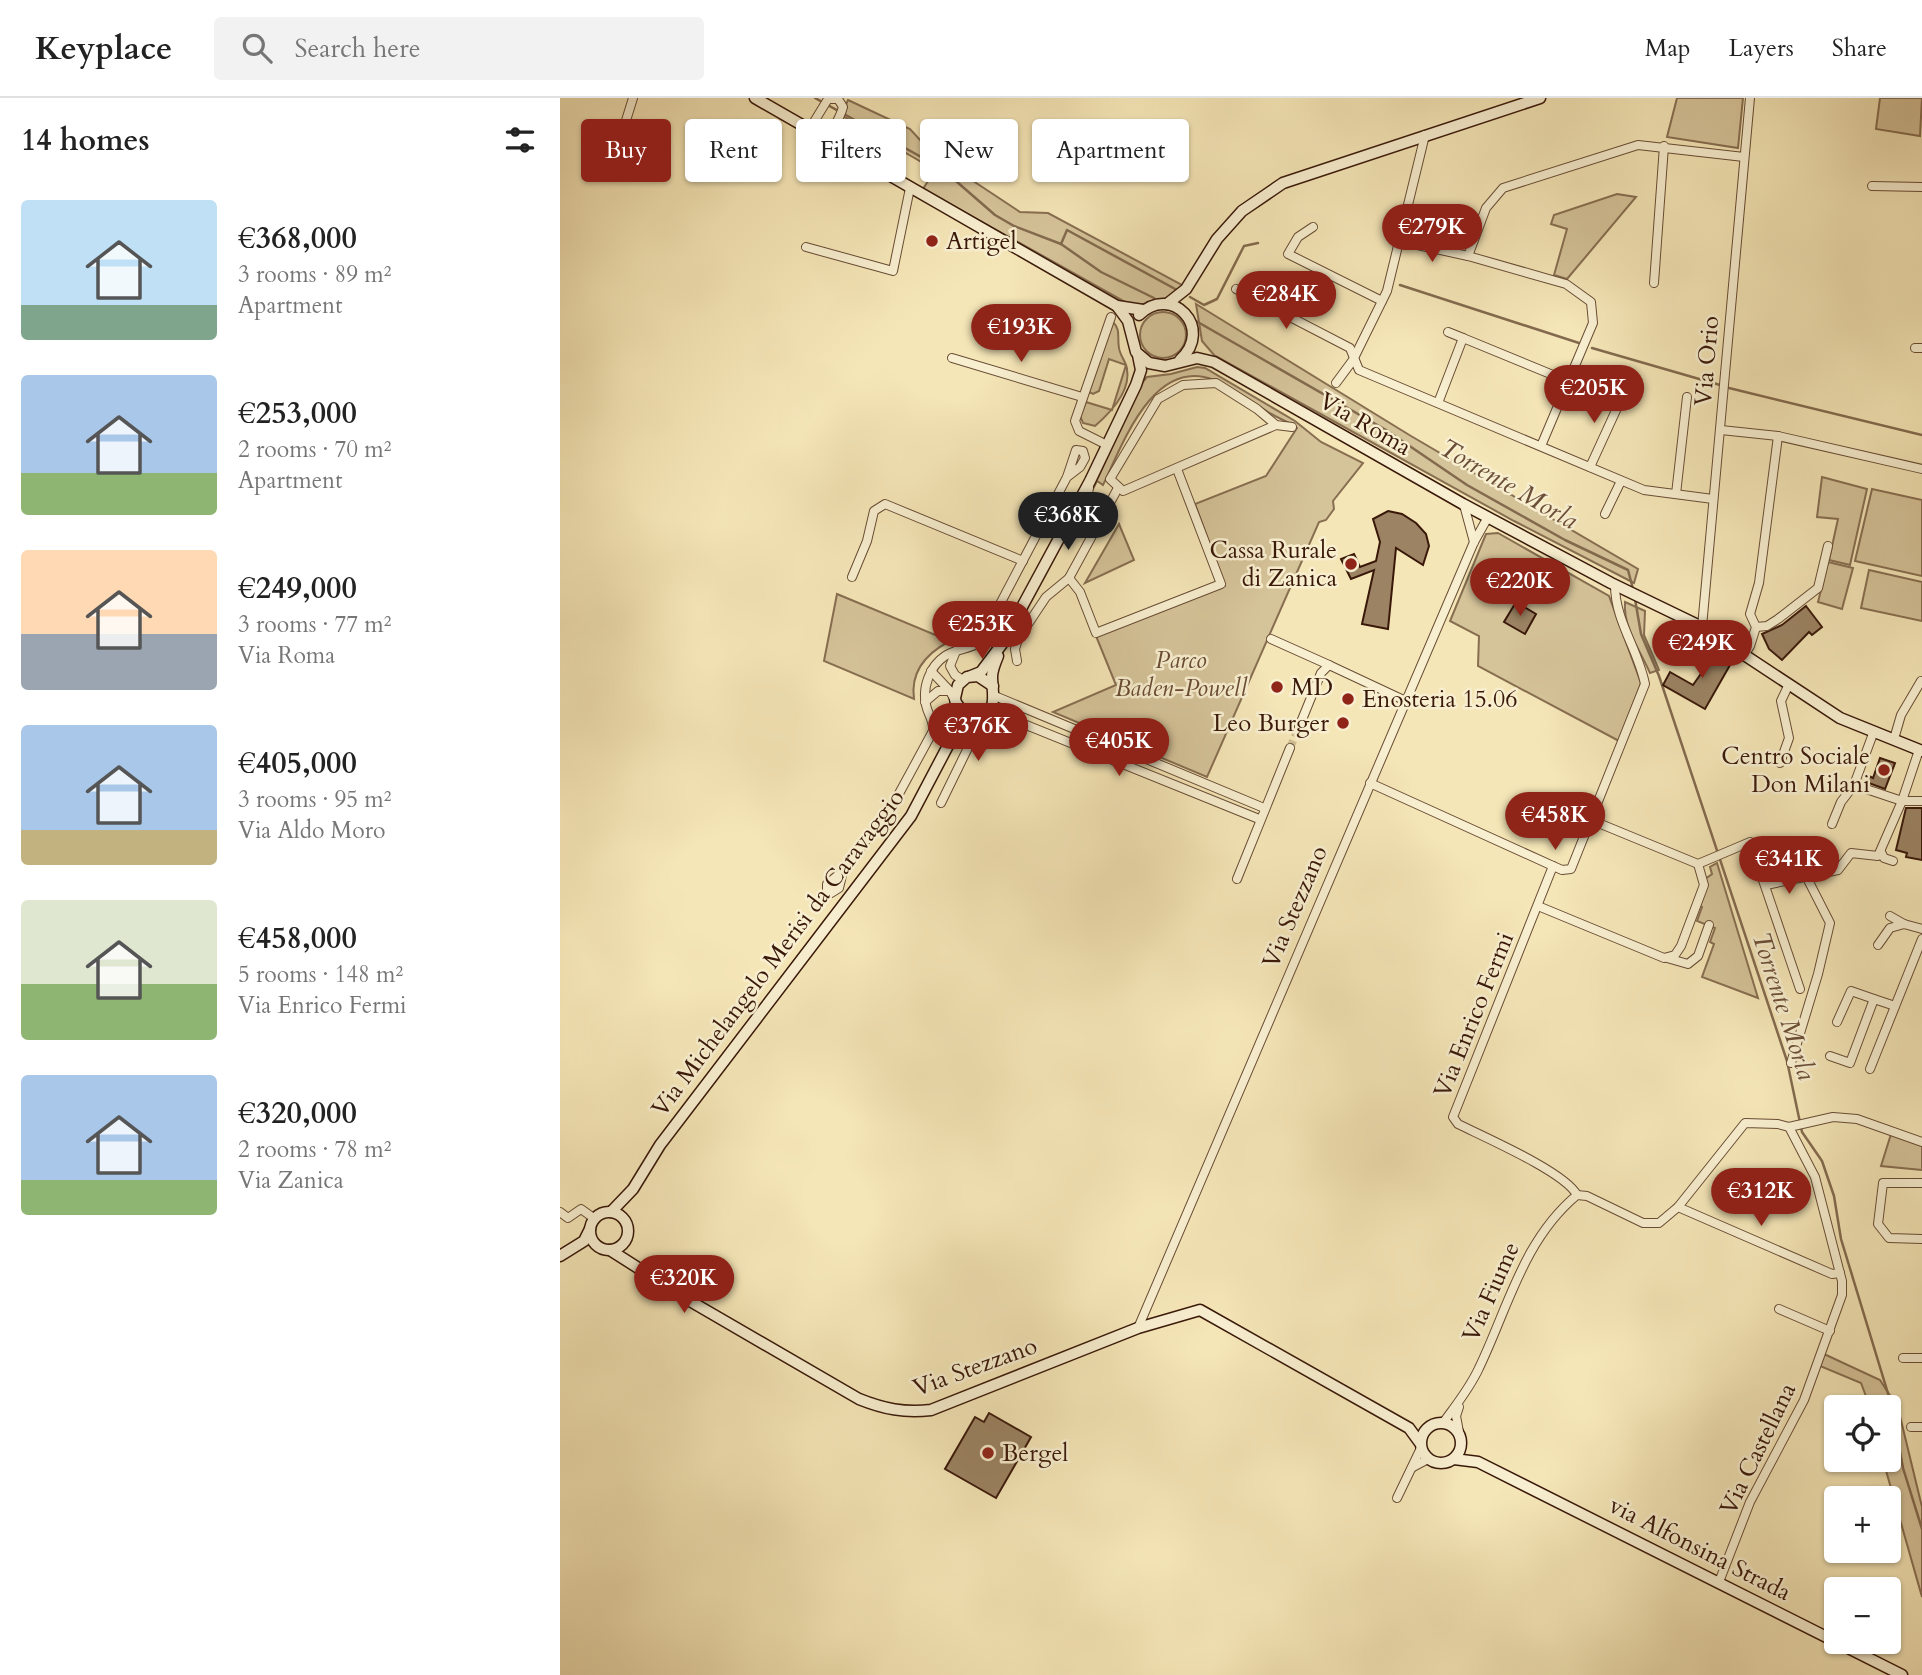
<!DOCTYPE html>
<html lang="en">
<head>
<meta charset="utf-8">
<style>
  :root { --surface:#fff; --page:#f2f2f2; --text:#222; --muted:#767676; --line:#e0e0e0; --accent:#8f2418 }
  body { margin:0; font-family:Cardo,serif; background:var(--page); color:var(--text); height:100vh; display:flex; flex-direction:column; font-size:26px; white-space:nowrap }
  * { box-sizing:border-box; margin:0 }
  p { font-size:23px; color:var(--muted) }
  .icon { flex:none; width:38px; height:38px; fill:none; stroke:currentColor; stroke-width:2; stroke-linecap:round; stroke-linejoin:round }
  .map { position:relative; flex:1; overflow:hidden }
  .drawer { display:flex; flex-direction:column; background:var(--surface); width:560px }
  .drawer>* { flex:none }
  .hud { position:absolute; left:21px; top:21px; width:665px; height:63px; display:flex; gap:14px }
  .fabs { position:absolute; left:1264px; top:1297px; display:grid; gap:14px }
  .fabs a { display:grid; place-items:center; width:77px; height:77px; border-radius:7px; background:var(--surface); box-shadow:0 2px 5px #0004; font-size:35px }
  .price { position:absolute; translate:-50% -60px; padding:0 16px; border-radius:24px; background:var(--accent); color:#fff; font-size:23px; line-height:46px; filter:drop-shadow(0 2px 4px #0008) }
  .price::after { content:''; position:absolute; left:50%; top:42px; width:21px; height:16px; margin-left:-10px; background:inherit; clip-path:polygon(0 0,100% 0,50% 100%) }
  .price.selected { background:#222; color:#fff }
  ul { padding:0; list-style:none }
  li { display:flex; align-items:center; gap:21px; height:175px; padding:0 21px }
  li span { display:grid; place-items:center; flex:none; width:196px; height:140px; border-radius:7px; color:#555 }
  li>.icon { margin-inline-start:auto }
  span .icon { width:84px; height:84px; fill:#fffc; stroke-width:1 }
  li b { font-size:30px }
  h2 { display:flex; justify-content:space-between; align-items:center; height:84px; padding:0 21px; font-size:30px }
  .pill { padding:0 24px; border-radius:7px; background:var(--surface); box-shadow:0 2px 5px #0004; font-size:24px; line-height:63px }
  .pill.selected { background:var(--accent); color:#fff }
  header { display:flex; align-items:center; gap:42px; box-sizing:border-box; height:98px; padding:0 35px; background:var(--surface); border-bottom:2px solid var(--line) }
  header strong { font-size:33px }
  nav { display:flex; gap:38px; margin-inline-start:auto; font-size:24px }
  .search { width:490px; height:63px; background:var(--page); display:flex; align-items:center; gap:18px; box-sizing:border-box; padding:0 24px; border-radius:7px; color:var(--muted); font-size:26px }
  main { display:flex; flex:1; min-height:0 }
  .map>svg:first-child { display:block }
  .green { fill:#d5c399; stroke:#876e51; stroke-width:2 }
  .lines { fill:none; stroke-linecap:round; stroke-linejoin:round }
  .stream { stroke:#836a4e; stroke-width:2.5 }
  .building { fill:#9b8363; stroke:#391809; stroke-width:2 }
  .street-tunnel { stroke:#cfbd94; stroke-width:8; stroke-dasharray:8 4; stroke-linecap:butt }
  .street-casing { stroke:#684c34; stroke-width:10 }
  .secondary-casing { stroke:#391809; stroke-width:13 }
  .street { stroke:#f8efd0; stroke-width:8 }
  .secondary { stroke:#f8efd0; stroke-width:10 }
  .poi-dot { fill:#8f2418; stroke:#f8efd0; stroke-width:2.5 }
  .labels { text-anchor:middle; dominant-baseline:central; stroke-width:5; stroke-linejoin:round; paint-order:stroke }
  .poi-label { font-size:24px; fill:#391809; stroke:#f8efd0; text-anchor:start }
  .street-label { font-size:24px; fill:#391809; stroke:#f8efd0 }
  .park-label { font-size:24px; font-style:italic; fill:#684b34; stroke:#f8efd0 }
  .water-label { font-size:26px; font-style:italic; fill:#6b4e37; stroke:#f8efd0 }
</style>
</head>
<body>
<header>
<strong>Keyplace</strong>
<div class="search"><svg class="icon" aria-label="search" viewBox="0 0 24 24"><circle cx="10" cy="10" r="6"/><path d="M15 15l6 6"/></svg>Search here</div>
<nav><a>Map</a><a>Layers</a><a>Share</a></nav>
</header>
<main>
<section class="drawer">
<h2>14 homes<svg class="icon" aria-label="filters" viewBox="0 0 24 24"><path d="M4 7h16M4 17h16"/><circle cx="9" cy="7" r="2"/><circle cx="15" cy="17" r="2"/></svg></h2>
<ul>
<li><span style="background:linear-gradient(#bfe0f5 75%,#7fa58c 0)"><svg class="icon" aria-label="home" viewBox="0 0 24 24"><path d="M3 11l9-7 9 7M6 9v11h12V9"/></svg></span><div><b>€368,000</b><p>3 rooms · 89 m²</p><p>Apartment</p></div></li>
<li><span style="background:linear-gradient(#a9c7e8 70%,#8fb573 0)"><svg class="icon" aria-label="home" viewBox="0 0 24 24"><path d="M3 11l9-7 9 7M6 9v11h12V9"/></svg></span><div><b>€253,000</b><p>2 rooms · 70 m²</p><p>Apartment</p></div></li>
<li><span style="background:linear-gradient(#ffd9b3 60%,#9aa5b1 0)"><svg class="icon" aria-label="home" viewBox="0 0 24 24"><path d="M3 11l9-7 9 7M6 9v11h12V9"/></svg></span><div><b>€249,000</b><p>3 rooms · 77 m²</p><p>Via Roma</p></div></li>
<li><span style="background:linear-gradient(#a9c7e8 75%,#c2b280 0)"><svg class="icon" aria-label="home" viewBox="0 0 24 24"><path d="M3 11l9-7 9 7M6 9v11h12V9"/></svg></span><div><b>€405,000</b><p>3 rooms · 95 m²</p><p>Via Aldo Moro</p></div></li>
<li><span style="background:linear-gradient(#dfe7d0 60%,#8fb573 0)"><svg class="icon" aria-label="home" viewBox="0 0 24 24"><path d="M3 11l9-7 9 7M6 9v11h12V9"/></svg></span><div><b>€458,000</b><p>5 rooms · 148 m²</p><p>Via Enrico Fermi</p></div></li>
<li><span style="background:linear-gradient(#a9c7e8 75%,#8fb573 0)"><svg class="icon" aria-label="home" viewBox="0 0 24 24"><path d="M3 11l9-7 9 7M6 9v11h12V9"/></svg></span><div><b>€320,000</b><p>2 rooms · 78 m²</p><p>Via Zanica</p></div></li>
</ul>
</section>
<div class="map">
<svg width="1362" height="1577" viewBox="0 0 1362 1577">
  <rect width="100%" height="100%" fill="#f5e6b7"/>
  <filter id="stains"><feTurbulence type="fractalNoise" baseFrequency=".00286" numOctaves="4"/><feColorMatrix values="0 0 0 0 .2 0 0 0 0 .09 0 0 0 0 .02 0 0 0 .5 -.17"/></filter>
  <radialGradient id="worn" r=".72"><stop offset=".6" stop-color="#630" stop-opacity="0"/><stop offset="1" stop-color="#630" stop-opacity=".3"/></radialGradient>
  <g class="green">
    <polygon points="1117,0 1183,0 1178,50 1107,39"/>
    <polygon points="1320,0 1362,0 1360,38 1316,31"/>
    <polygon points="288,2 350,31 374,57 460,114 488,115 624,188 617,199 588,206 569,206 363,91 375,72 281,17"/>
    <polygon points="1057,96 1076,99 1007,181 994,177 1007,131 991,126 994,117"/>
    <polygon points="636,206 851,338 1078,471 1074,485 954,423 654,257 642,243"/>
    <circle cx="603" cy="237" r="23"/>
    <path d="M 553,224 C 561,232 557,239 559,250 C 560,258 566,263 567,271 C 571,293 550,315 535,328 L 523,325 L 520,318 L 526,304 L 552,312 L 566,267 L 549,261 L 539,293 L 533,296 L 529,294 Z"/>
    <path d="M 637,269 L 645,270 L 735,323 L 761,344 L 803,365 L 773,403 L 774,411 L 766,422 L 759,424 L 647,679 L 493,614 L 556,587 L 536,538 L 665,488 L 635,406 L 706,378 L 737,330 C 726,322 716,320 705,312 C 689,302 672,289 654,282 C 593,258 562,348 543,387 L 537,383 L 531,395 L 579,289 L 587,279 L 611,276 Z"/>
    <polygon points="1262,379 1307,391 1290,467 1269,462 1278,421 1257,419"/>
    <polygon points="1312,391 1362,402 1362,478 1295,463"/>
    <polygon points="559,426 574,462 525,485"/>
    <polygon points="938,435 1049,498 1081,585 1059,643 918,568 919,538 890,523 926,436"/>
    <polygon points="1268,464 1293,470 1282,511 1258,504"/>
    <polygon points="1309,472 1362,484 1362,523 1301,510"/>
    <path d="M 277,496 L 390,543 C 367,555 350,573 354,601 L 264,563 Z"/>
    <path d="M 1065,504 L 1085,513 L 1084,537 L 1099,572 L 1090,575 C 1080,552 1063,530 1065,504 Z"/>
    <polygon points="1157,765 1198,900 1142,879 1154,846 1150,844 1155,830 1137,823 1142,809 1138,807 1145,781 1152,776 1150,769"/>
    <polygon points="1331,1036 1362,1047 1362,1072 1321,1068"/>
    <polygon points="1264,1256 1320,1282 1338,1310 1362,1409 1362,1499 1323,1362 1328,1362 1328,1309 1310,1309 1301,1285 1260,1268"/>
  </g>
  <g class="lines">
    <g class="stream">
      <polyline points="255,0 381,70 435,117 454,128 501,146 541,174 594,200"/>
      <polyline points="501,146 507,132 617,192"/>
      <polyline points="840,187 1019,245"/>
      <polyline points="630,199 644,207 657,201 684,148 698,145"/>
      <polyline points="636,223 826,332 907,387 1005,442 1068,472 1073,491"/>
      <polyline points="1032,250 1160,287"/>
      <polyline points="1169,290 1362,337"/>
      <polyline points="1075,501 1081,536 1099,578 1227,963 1242,1034 1262,1063 1274,1098 1281,1141 1330,1302 1343,1370 1362,1431"/>
    </g>
  </g>
  <g class="building">
    <polygon points="828,413 842,416 856,425 866,436 869,448 863,467 836,450 828,531 802,526 814,472 791,481 781,461 794,456 800,469 816,463 820,444 813,421"/>
    <polygon points="956,504 976,516 965,536 944,524"/>
    <polygon points="1246,508 1262,529 1252,537 1249,534 1222,562 1209,551 1202,536 1222,527"/>
    <polygon points="1159,550 1174,560 1145,611 1103,587 1110,574 1133,587"/>
    <polygon points="1320,660 1335,665 1325,691 1306,684 1309,678 1313,680"/>
    <polygon points="1346,710 1362,710 1362,762 1346,759 1347,755 1336,752"/>
    <polygon points="429,1315 471,1339 436,1400 385,1371 415,1319 424,1324"/>
  </g>
  <g class="lines">
    <polyline class="street-tunnel" points="730,650 739,629"/>
    <g class="street-casing">
      <g id="street">
        <path d="M 249,32 L 268,1 L 278,1 L 283,9 C 280,21 272,31 267,42"/>
        <polyline points="54,61 73,0"/>
        <polyline points="1312,88 1362,89"/>
        <polyline points="753,129 738,139 728,156 822,203"/>
        <polyline points="839,143 908,158 1006,186 1031,204 1033,225 981,348"/>
        <polyline points="246,149 333,173 350,90"/>
        <polyline points="908,158 926,110 943,90 1078,47 1184,59"/>
        <polyline points="1094,185 1104,48"/>
        <polyline points="676,191 790,250 799,272 1084,392 1153,401"/>
        <polyline points="888,234 903,240"/>
        <polyline points="1355,250 1362,250"/>
        <polyline points="392,260 522,299"/>
        <polyline points="776,285 793,262 827,193 865,37"/>
        <polyline points="878,305 903,240 1010,284"/>
        <polyline points="716,327 563,393 550,381 598,301 623,287 656,285 697,311 716,327 732,329"/>
        <polyline points="1161,332 1218,338 1362,371"/>
        <polyline points="547,347 519,333 515,323 551,219"/>
        <polyline points="1030,369 1063,297"/>
        <path d="M 529,390 C 526,403 529,408 540,416"/>
        <polyline points="1116,396 1127,299"/>
        <polyline points="904,407 914,444"/>
        <polyline points="1045,416 1061,383"/>
        <polyline points="503,436 522,416 534,416 541,421"/>
        <polyline points="292,479 307,443 314,413 325,406 463,463"/>
        <polyline points="509,480 520,494 536,535 661,486 617,371"/>
        <polyline points="1142,529 1190,0"/>
        <polyline points="1196,529 1207,528 1218,521 1258,490 1268,448"/>
        <polyline points="711,541 769,567"/>
        <polyline points="396,553 390,568 395,577 403,582"/>
        <polyline points="1185,556 1190,548 1196,529 1190,516 1199,485 1218,338"/>
        <polyline points="457,563 455,551 458,541 486,499 509,480 558,390"/>
        <polyline points="371,573 390,593 395,603"/>
        <polyline points="435,598 704,710"/>
        <polyline points="365,604 378,593 389,593"/>
        <polyline points="429,612 699,721"/>
        <polyline points="739,629 761,575 769,567 848,604"/>
        <polyline points="1314,633 1294,687 1342,703 1359,652"/>
        <polyline points="1334,641 1341,617 1361,583"/>
        <polyline points="1220,665 1229,640 1221,603 1229,586"/>
        <path d="M 810,685 L 993,768 L 1002,772 L 1011,771 L 1085,586 C 1078,551 1055,523 1055,487"/>
        <polyline points="381,705 425,615"/>
        <polyline points="1031,722 1138,766 1190,744 1240,891"/>
        <polyline points="1272,726 1281,704 1294,687"/>
        <polyline points="1321,754 1324,760 1333,763"/>
        <path d="M 993,768 L 893,1019 L 898,1026 C 924,1039 1005,1074 1017,1097"/>
        <path d="M 283,773 L 279,790 L 271,795 L 267,792 L 267,786 L 283,773 L 335,703 L 373,633 C 374,622 368,617 366,607 C 362,589 370,568 385,558 C 396,550 410,552 420,544 L 507,379 L 516,352 L 523,353 L 525,360 L 520,369 L 507,379"/>
        <polyline points="677,781 730,650"/>
        <polyline points="1206,787 1278,772 1291,755 1318,758 1342,703 1362,703"/>
        <polyline points="978,808 1104,860 1115,857 1121,848 1144,787 1138,766"/>
        <polyline points="1330,818 1344,826"/>
        <polyline points="1318,847 1330,830 1344,826 1362,831"/>
        <polyline points="1107,860 1128,866 1138,858 1149,827"/>
        <polyline points="1277,924 1291,893 1314,901"/>
        <polyline points="1270,958 1290,965 1314,901 1335,908"/>
        <polyline points="1231,965 1258,876 1270,825 1247,780"/>
        <polyline points="1310,971 1362,841"/>
        <polyline points="1362,1085 1323,1085 1318,1126 1329,1140 1362,1141"/>
        <polyline points="1118,1109 1272,1176 1280,1175"/>
        <polyline points="0,1114 8,1120 21,1111 35,1121"/>
        <polyline points="1219,1211 1270,1233"/>
        <polyline points="578,1230 914,444 928,419"/>
        <polyline points="1343,1260 1362,1260"/>
        <polyline points="899,1309 896,1318 899,1334"/>
        <path d="M 883,1325 C 896,1307 910,1290 919,1270 C 948,1210 963,1142 1017,1097 L 1027,1098 L 1083,1125 L 1099,1125 L 1118,1109 L 1185,1025 L 1218,1026 L 1229,1029 L 1273,1019 L 1297,1021 L 1362,1044"/>
        <polyline points="1351,1329 1362,1329"/>
        <polyline points="853,1369 868,1361"/>
        <polyline points="837,1400 861,1350"/>
        <polyline points="1159,1484 1190,1404 1244,1302 1282,1197 1282,1183 1255,1079 1229,1029"/>
      </g>
    </g>
    <g class="secondary-casing">
      <g id="secondary">
        <polyline points="195,0 557,208 583,212"/>
        <polyline points="607,206 626,191 657,141 682,113 723,85 980,0"/>
        <polyline points="557,208 568,223 576,254 589,265 605,268 637,260 654,264 903,406 1051,485 1142,529 1280,620 1362,653"/>
        <path d="M 579,217 C 611,185 655,230 620,262"/>
        <polyline points="411,578 421,574 442,546 530,383 576,287 581,272 578,257"/>
        <path d="M 397,606 C 401,613 407,618 415,618 C 440,618 432,594 432,579 C 432,572 435,565 438,558"/>
        <polyline points="51,1114 73,1091 100,1047 351,718 391,642 398,619 395,600 398,587 407,579 418,578 433,588"/>
        <circle cx="49" cy="1133" r="19"/>
        <path d="M 50,1152 L 130,1203 L 299,1301 C 324,1311 344,1315 371,1312 L 578,1230 L 640,1212 L 849,1330 L 860,1345"/>
        <polyline points="0,1158 24,1143 30,1131"/>
        <circle cx="881" cy="1345" r="20"/>
        <polyline points="894,1361 918,1364 1342,1577"/>
      </g>
    </g>
    <use href="#street" class="street"/>
    <use href="#secondary" class="secondary"/>
  </g>
  <g class="poi-dot">
    <circle cx="372" cy="143" r="7"/>
    <circle cx="791" cy="466" r="7"/>
    <circle cx="717" cy="589" r="7"/>
    <circle cx="788" cy="601" r="7"/>
    <circle cx="783" cy="625" r="7"/>
    <circle cx="1324" cy="672" r="7"/>
    <circle cx="428" cy="1355" r="7"/>
  </g>
  <g class="labels">
    <g class="poi-label">
      <text x="386" y="143">Artigel</text>
      <text x="777" y="452" text-anchor="end">Cassa Rurale<tspan x="777" dy="28">di Zanica</tspan></text>
      <text x="731" y="589">MD</text>
      <text x="802" y="601">Enosteria 15.06</text>
      <text x="769" y="625" text-anchor="end">Leo Burger</text>
      <text x="1310" y="658" text-anchor="end">Centro Sociale<tspan x="1310" dy="28">Don Milani</tspan></text>
      <text x="442" y="1355">Bergel</text>
    </g>
    <g class="street-label">
      <text transform="translate(1147 263) rotate(-85)">Via Orio</text>
      <text transform="translate(805 326) rotate(30)">Via Roma</text>
      <text transform="translate(735 809) rotate(-67)">Via Stezzano</text>
      <text transform="translate(218 855) rotate(-53)">Via Michelangelo Merisi da Caravaggio</text>
      <text transform="translate(914 917) rotate(-68)">Via Enrico Fermi</text>
      <text transform="translate(931 1194) rotate(-66)">Via Fiume</text>
      <text transform="translate(415 1269) rotate(-20)">Via Stezzano</text>
      <text transform="translate(1198 1351) rotate(-64)">Via Castellana</text>
      <text transform="translate(1140 1451) rotate(27)">via Alfonsina Strada</text>
    </g>
    <g class="park-label">
      <text x="621" y="562">Parco<tspan x="621" dy="28">Baden-Powell</tspan></text>
    </g>
    <g class="water-label">
      <text transform="translate(949 386) rotate(30)">Torrente Morla</text>
      <text transform="translate(1224 908) rotate(72)">Torrente Morla</text>
    </g>
  </g>
  <rect width="100%" height="100%" filter="url(#stains)"/>
  <rect width="100%" height="100%" fill="url(#worn)"/>
</svg>
<div class="fabs">
<a><svg class="icon" aria-label="locate" viewBox="0 0 24 24"><circle cx="12" cy="12" r="6"/><path d="M12 2v4M12 18v4M2 12h4M18 12h4"/></svg></a>
<a>+</a>
<a>−</a>
</div>
<b class="price" style="left:872px;top:166px">€279K</b>
<b class="price" style="left:726px;top:233px">€284K</b>
<b class="price" style="left:461px;top:266px">€193K</b>
<b class="price" style="left:1034px;top:327px">€205K</b>
<b class="price selected" style="left:508px;top:454px">€368K</b>
<b class="price" style="left:960px;top:520px">€220K</b>
<b class="price" style="left:422px;top:563px">€253K</b>
<b class="price" style="left:1142px;top:582px">€249K</b>
<b class="price" style="left:418px;top:665px">€376K</b>
<b class="price" style="left:559px;top:680px">€405K</b>
<b class="price" style="left:995px;top:754px">€458K</b>
<b class="price" style="left:1229px;top:798px">€341K</b>
<b class="price" style="left:1201px;top:1130px">€312K</b>
<b class="price" style="left:124px;top:1217px">€320K</b>
<div class="hud">
<a class="pill selected">Buy</a>
<a class="pill">Rent</a>
<a class="pill">Filters</a>
<a class="pill">New</a>
<a class="pill">Apartment</a>
</div>
</div>
</main>
</body>
</html>
